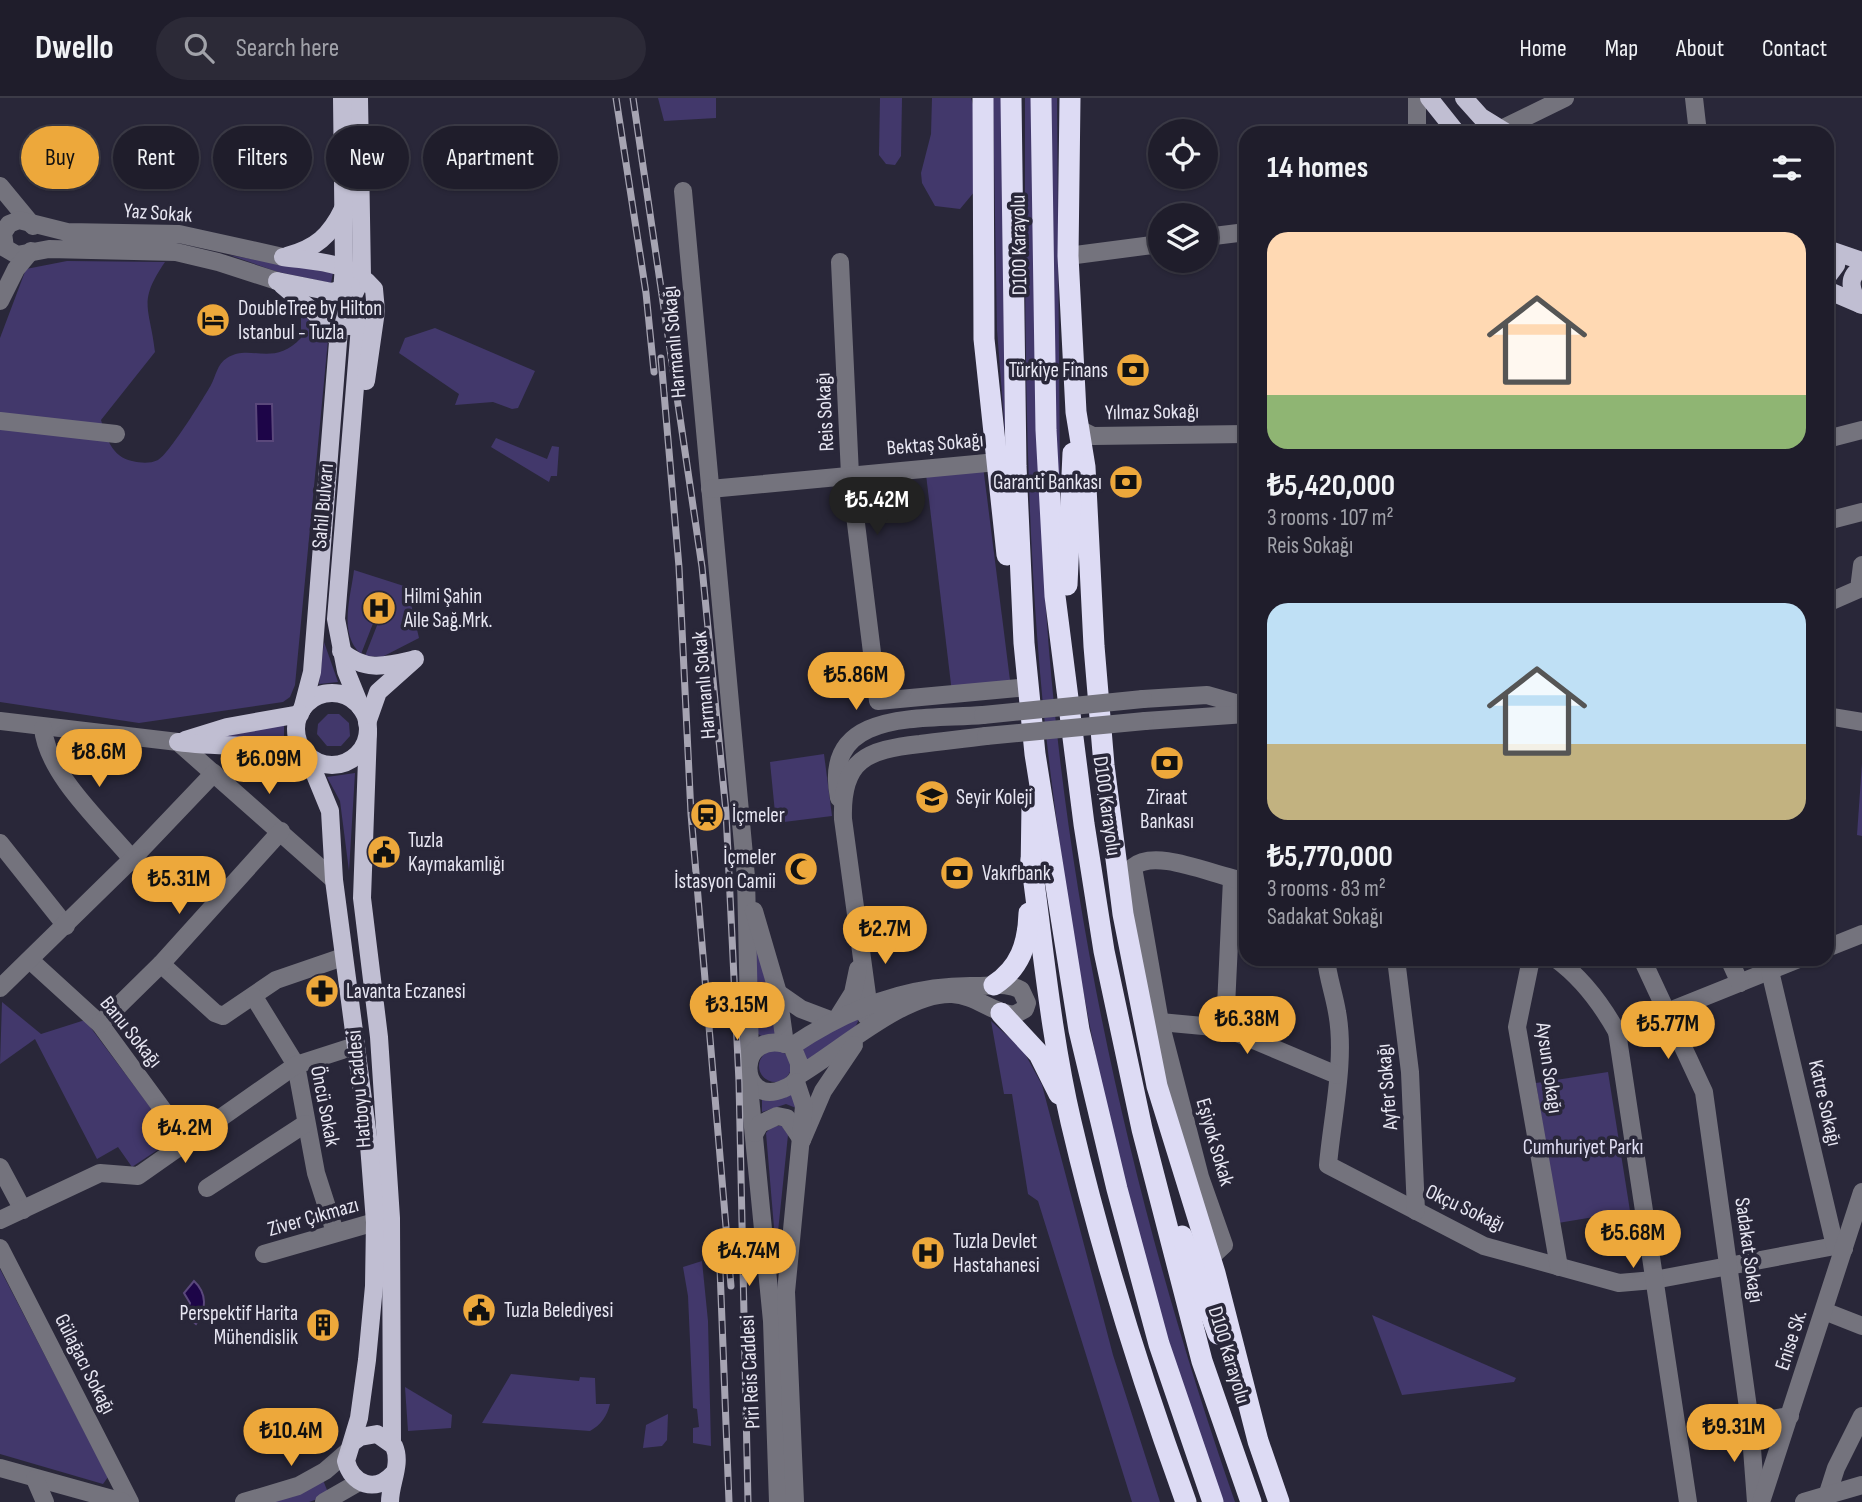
<!DOCTYPE html>
<html lang="en">
<head>
<meta charset="utf-8">
<style>
  :root { --surface:#1f1d2b; --page:#2c2a37; --text:#f1f3f6; --muted:#a1a2a9; --line:#3c3b47; --accent:#eda83b }
  body { margin:0; font-family:"Sofia Sans Condensed",sans-serif; background:var(--page); color:var(--text); height:100vh; display:flex; flex-direction:column; font-size:26px; white-space:nowrap }
  * { box-sizing:border-box; margin:0 }
  p { font-size:23px; color:var(--muted) }
  .icon { flex:none; width:38px; height:38px; fill:none; stroke:currentColor; stroke-width:2; stroke-linecap:round; stroke-linejoin:round }
  .map { position:relative; flex:1; overflow:hidden }
  .side { position:absolute; left:1239px; top:28px; width:595px; height:840px; display:flex; flex-direction:column; background:var(--surface); border-radius:21px; box-shadow:0 2px 5px #0004,0 0 0 2px var(--line) }
  .side>* { flex:none }
  .hud { position:absolute; left:21px; top:28px; width:665px; height:63px; display:flex; gap:14px }
  .fabs { position:absolute; left:1148px; top:21px; display:grid; gap:14px }
  .fabs a { display:grid; place-items:center; width:70px; height:70px; border-radius:50%; background:var(--surface); box-shadow:0 2px 5px #0004,0 0 0 2px var(--line); font-size:35px }
  .price { position:absolute; translate:-50% -60px; padding:0 16px; border-radius:24px; background:var(--accent); color:#111; font-size:23px; line-height:46px; filter:drop-shadow(0 2px 4px #0008) }
  .price::after { content:''; position:absolute; left:50%; top:42px; width:21px; height:16px; margin-left:-10px; background:inherit; clip-path:polygon(0 0,100% 0,50% 100%) }
  .price.on { background:#222; color:#fff }
  ul { padding:0; list-style:none }
  li { display:grid; align-content:center; gap:14px; height:371px; padding:0 28px }
  li span { display:grid; place-items:center; height:217px; border-radius:21px; color:#555 }
  li>.icon { margin-inline-start:auto }
  span .icon { width:126px; height:126px; fill:#fffc; stroke-width:1 }
  li b { font-size:30px }
  h2 { display:flex; justify-content:space-between; align-items:center; height:84px; padding:0 28px; font-size:30px }
  .tag { padding:0 24px; border-radius:32px; background:var(--surface); box-shadow:0 2px 5px #0004,0 0 0 2px var(--line); font-size:24px; line-height:63px }
  .tag.on { background:var(--accent); color:#111 }
  header { display:flex; align-items:center; gap:42px; box-sizing:border-box; height:98px; padding:0 35px; background:var(--surface); border-bottom:2px solid var(--line) }
  header strong { font-size:33px }
  nav { display:flex; gap:38px; margin-inline-start:auto; font-size:24px }
  .search { width:490px; height:63px; background:var(--page); display:flex; align-items:center; gap:18px; box-sizing:border-box; padding:0 24px; border-radius:38px; color:var(--muted); font-size:26px }
  .map>svg:first-child { display:block }
  .green { fill:#42386b }
  .water { fill:#1d0548; stroke:#5a487b; stroke-width:2 }
  .lines { fill:none; stroke-linecap:round; stroke-linejoin:round }
  .minor { stroke:#74737d; stroke-width:18 }
  .major { stroke:#c0bed2; stroke-width:18 }
  .highway { stroke:#dddbf4; stroke-width:21 }
  .rail-casing { stroke:#a6a4b2; stroke-width:7 }
  .rail { stroke:#292739; stroke-width:4.5; stroke-dasharray:13; stroke-linecap:butt }
  .minor-bridge { stroke:#74737d; stroke-width:18 }
  .labels { text-anchor:middle; dominant-baseline:central; stroke-width:7; stroke-linejoin:round; paint-order:stroke }
  .street-label { font-size:21px; fill:#e7e6f2; stroke:#292739 }
  .poi-label { font-size:21px; fill:#e7e6f2; stroke:#292739; text-anchor:start }
  .park-label { font-size:21px; fill:#e0def3; stroke:#292739 }
</style>
</head>
<body>
<header>
<strong>Dwello</strong>
<div class="search"><svg class="icon" aria-label="search" viewBox="0 0 24 24"><circle cx="10" cy="10" r="6"/><path d="M15 15l6 6"/></svg>Search here</div>
<nav><a>Home</a><a>Map</a><a>About</a><a>Contact</a></nav>
</header>
<div class="map">
<svg width="1862" height="1404" viewBox="0 0 1862 1404">
  <rect width="100%" height="100%" fill="#292739"/>
  <g class="green">
    <polygon points="658,0 716,0 716,20 664,23"/>
    <polygon points="880,0 902,0 901,58 895,67 886,66 879,57"/>
    <polygon points="932,0 971,0 976,16 975,93 960,111 935,108 922,85 921,75 931,36"/>
    <polygon points="993,0 1002,0 1005,335 997,232"/>
    <path d="M 1025,0 L 1035,0 C 1038,184 1034,369 1049,552 C 1073,843 1139,1128 1235,1404 L 1223,1404 C 1201,1341 1179,1278 1160,1214 C 1108,1042 1074,865 1052,687 C 1023,460 1025,229 1025,0 Z"/>
    <polygon points="1051,0 1057,0 1060,385 1056,393"/>
    <polygon points="229,157 333,175 331,185 278,174"/>
    <path d="M 67,163 L 165,164 C 137,205 150,209 155,254 L 101,322 C 106,339 112,359 132,363 C 141,365 149,366 158,362 C 169,356 203,301 211,287 C 216,278 217,266 227,260 C 250,245 273,270 301,240 L 301,214 L 328,242 L 295,587 L 290,599 L 283,604 L 139,625 L 0,604 L 0,240 L 26,171 Z"/>
    <polygon points="435,230 535,273 518,310 512,311 493,304 455,307 459,296 399,255 405,240"/>
    <polygon points="496,340 547,361 552,348 559,349 557,378 551,378 549,384 491,349"/>
    <polygon points="982,360 1012,598 953,603 925,368"/>
    <path d="M 354,472 L 407,489 L 419,540 L 382,559 L 365,558 L 378,525 L 374,523 L 361,556 C 338,536 351,498 354,472 Z"/>
    <polygon points="324,544 338,584 319,586"/>
    <polygon points="328,616 339,616 349,625 350,638 341,648 327,648 317,636 318,626"/>
    <polygon points="284,627 284,642 272,638 226,641 222,638"/>
    <polygon points="824,656 832,718 776,725 770,664"/>
    <polygon points="1862,665 1862,738 1857,737"/>
    <polygon points="355,675 349,773 340,703 327,679"/>
    <polygon points="756,849 771,888 779,936 764,940 757,935"/>
    <polygon points="2,904 41,936 85,922 174,1041 132,1069 118,1049 97,1061 35,941 0,966"/>
    <polygon points="861,917 852,936 805,963 801,939"/>
    <polygon points="991,923 1023,952 1042,987 1113,1257 1160,1404 1132,1404 1038,1103 1028,1096 1012,996 1004,996"/>
    <circle cx="775" cy="968" r="16"/>
    <polygon points="1608,974 1630,1113 1558,1125 1536,985"/>
    <polygon points="796,995 796,1010 786,1006 762,1014 762,1000 773,1002"/>
    <polygon points="772,1028 782,1028 788,1037 776,1153 766,1035"/>
    <polygon points="702,1163 708,1223 711,1348 693,1345 693,1330 699,1329 697,1311 693,1310 688,1198 683,1169"/>
    <polygon points="0,1171 108,1379 103,1386 0,1356"/>
    <polygon points="1372,1217 1516,1280 1514,1284 1402,1297"/>
    <path d="M 511,1276 L 579,1283 L 580,1279 L 595,1280 L 596,1306 L 610,1306 C 607,1318 601,1327 590,1333 L 482,1325 Z"/>
    <polygon points="405,1289 452,1317 451,1330 408,1333"/>
    <polygon points="668,1316 667,1342 662,1348 643,1350 646,1327"/>
    <polygon points="323,1382 329,1397 309,1404 271,1404"/>
  </g>
  <g class="water">
    <polygon points="256,306 272,306 273,343 257,343"/>
    <path d="M 194,1183 C 207,1195 207,1212 196,1226 L 185,1217 L 190,1205 L 184,1195 Z"/>
  </g>
  <g class="lines">
    <g class="minor">
      <polyline points="1417,0 1417,35"/>
      <polyline points="1694,0 1698,35"/>
      <polyline points="1499,32 1565,0"/>
      <polyline points="0,88 33,128"/>
      <polyline points="683,93 746,779 750,959"/>
      <polyline points="1206,139 1246,134"/>
      <polyline points="1068,158 1160,146"/>
      <polyline points="840,164 850,377 878,603 1028,589"/>
      <polyline points="277,183 218,164 176,154 49,151 17,157 5,150 3,135 9,126 19,122 67,134 179,136 283,159"/>
      <polyline points="0,203 16,171 31,153"/>
      <polyline points="1077,322 1079,331 1093,338 1246,336"/>
      <polyline points="0,323 116,336"/>
      <polyline points="1827,341 1862,332"/>
      <polyline points="710,391 997,364"/>
      <polyline points="1827,423 1862,414"/>
      <polyline points="1827,505 1859,491 1862,467"/>
      <polyline points="1143,601 1207,597 1246,608"/>
      <polyline points="1827,618 1862,624"/>
      <polyline points="0,623 178,644 334,782"/>
      <polyline points="1145,623 1246,616"/>
      <path d="M 43,630 C 47,676 103,726 132,761"/>
      <path d="M 839,700 C 821,610 922,622 983,617"/>
      <polyline points="0,745 66,828"/>
      <polyline points="754,813 778,895 785,946"/>
      <polyline points="1827,850 1862,836"/>
      <path d="M 1326,861 C 1328,880 1334,896 1337,914 C 1346,961 1332,1020 1328,1067 L 1484,1148 L 1619,1185 L 1654,1182 L 1835,1148 L 1844,1151"/>
      <polyline points="1396,861 1410,974 1416,1113"/>
      <polyline points="1531,861 1517,929 1559,1169"/>
      <path d="M 1556,861 C 1582,880 1602,907 1617,934 L 1799,861"/>
      <polyline points="1642,861 1704,994 1750,1324 1756,1404"/>
      <polyline points="1729,861 1740,885"/>
      <polyline points="31,863 100,926 185,1042"/>
      <polyline points="161,866 215,915 223,918 276,882 343,859"/>
      <polyline points="1770,873 1835,1148"/>
      <polyline points="0,890 132,761 214,675"/>
      <polyline points="778,895 801,911 830,922"/>
      <polyline points="254,899 296,967 316,1075 335,1134"/>
      <path d="M 866,918 L 867,897 L 843,721 C 841,661 867,652 920,646 C 942,643 964,641 986,638"/>
      <polyline points="838,919 853,895 858,871"/>
      <polyline points="1160,924 1225,930 1337,977"/>
      <polyline points="100,926 161,866 281,733"/>
      <polyline points="1225,930 1232,781"/>
      <polyline points="1617,934 1688,1404"/>
      <path d="M 792,948 C 847,911 911,886 978,888 C 993,888 1007,884 1021,892 L 1027,905 L 1025,911 L 1014,917 C 992,915 976,897 952,896 C 905,894 840,953 799,977 C 795,985 791,988 783,991 C 737,1010 734,927 792,948 L 799,965 L 799,977"/>
      <polyline points="748,978 772,1223 778,1404"/>
      <polyline points="755,1035 760,1026 777,1018 787,1020 802,1042"/>
      <polyline points="802,1042 823,993 854,947"/>
      <polyline points="0,1069 23,1112"/>
      <polyline points="207,1090 305,1026"/>
      <polyline points="0,1122 100,1075 138,1078 296,967 355,948"/>
      <polyline points="0,1150 130,1404"/>
      <polyline points="264,1156 375,1124"/>
      <path d="M 1210,1160 L 1224,1147 L 1200,1079 L 1160,924 L 1133,769 C 1156,749 1216,779 1246,783"/>
      <polyline points="1824,1213 1862,1228"/>
      <polyline points="1750,1324 1790,1318"/>
      <polyline points="0,1370 123,1404"/>
      <polyline points="35,1381 45,1404"/>
      <polyline points="1827,1398 1836,1370 1862,1318"/>
      <polyline points="244,1404 298,1388 325,1373 347,1354"/>
      <polyline points="324,1404 359,1384"/>
      <polyline points="795,1404 786,1194 804,1008 796,984"/>
      <polyline points="1761,1404 1862,1094"/>
      <polyline points="1804,1404 1862,1387"/>
    </g>
    <g class="major">
      <polyline points="359,0 362,179 339,228 360,228 336,521 346,573 361,610"/>
      <polyline points="1429,0 1457,35"/>
      <polyline points="1464,0 1481,19 1507,35"/>
      <polyline points="1827,151 1862,163"/>
      <polyline points="1827,154 1836,167 1827,179"/>
      <path d="M 287,158 C 316,150 330,138 343,111"/>
      <path d="M 283,159 C 317,164 351,163 374,191 L 376,213 L 366,283"/>
      <polyline points="277,183 332,194 351,188"/>
      <polyline points="282,187 315,215 338,242"/>
      <polyline points="1827,192 1862,207"/>
      <path d="M 1860,206 C 1851,194 1846,179 1862,170"/>
      <path d="M 341,553 C 364,573 383,569 412,562"/>
      <circle cx="332" cy="631" r="36"/>
      <polyline points="302,612 312,574 344,168 342,0"/>
      <polyline points="367,625 378,594 415,561"/>
      <polyline points="368,634 362,800 379,939 391,1120 392,1345"/>
      <polyline points="185,642 227,629 300,616"/>
      <path d="M 178,644 C 220,650 262,645 303,652"/>
      <path d="M 307,657 L 330,713 L 334,782 L 369,1047 L 375,1124 L 374,1188 L 367,1262 L 359,1320 L 346,1363 C 352,1387 376,1395 393,1376"/>
      <path d="M 353,1344 L 360,1339 L 377,1336 L 394,1348 C 402,1366 390,1385 390,1404"/>
    </g>
    <g class="highway">
      <polyline points="983,0 984,241 1007,457"/>
      <polyline points="1011,0 1016,368 1024,545 1035,656 1079,932 1117,1091 1159,1246 1213,1404"/>
      <polyline points="1041,0 1046,332 1055,498 1084,726 1104,853 1142,1031 1202,1263 1251,1404"/>
      <polyline points="1070,0 1068,158 1076,314 1085,369 1094,548 1104,667 1123,816 1157,988 1215,1175 1258,1343 1279,1404"/>
      <polyline points="1067,487 1073,355"/>
      <path d="M 1031,762 C 1043,849 1051,938 1071,1024 C 1101,1152 1141,1280 1186,1404"/>
      <polyline points="1031,776 1032,707"/>
      <path d="M 994,887 C 1020,870 1028,846 1029,815"/>
      <polyline points="1001,915 1039,956 1059,996"/>
      <polyline points="1182,1138 1218,1236"/>
    </g>
    <g class="rail-casing">
      <g id="rail">
        <polyline points="616,0 646,195 654,274"/>
        <polyline points="633,0 702,469 726,714 739,984 748,1404"/>
        <polyline points="661,260 679,469 691,716 731,1188"/>
        <polyline points="720,1171 729,1404"/>
      </g>
    </g>
    <use href="#rail" class="rail"/>
    <g class="minor-bridge">
      <polyline points="983,617 1143,601"/>
      <polyline points="986,638 1145,623"/>
    </g>
  </g>
  <defs>
    <g id="hotel-disc" transform="scale(1.75)"><circle r="9.5" fill="#eda83b" stroke="#292739"/><path d="M-6-4.5h1.5V1H6V5H4.5V3h-9V5H-6ZM-4 0a1.8 1.8 0 1 1 3.6 0ZM.5 0V-2.5h3Q6-2.5 6 0Z" fill="#111"/></g>
    <g id="bank-disc" transform="scale(1.75)"><circle r="9.5" fill="#eda83b" stroke="#292739"/><path d="M-6-4H6V4H-6ZM0-2.3a2.3 2.3 0 1 0 0 4.6a2.3 2.3 0 1 0 0-4.6Z" fill="#111"/></g>
    <g id="hospital-disc" transform="scale(1.75)"><circle r="9.5" fill="#eda83b" stroke="#292739"/><path d="M-5-5h3v3.5h4V-5h3V5h-3V1.5h-4V5h-3Z" fill="#111"/></g>
    <g id="school-disc" transform="scale(1.75)"><circle r="9.5" fill="#eda83b" stroke="#292739"/><path d="M0-5L7-2L0 1L-7-2ZM-4 1L0 2.5L4 1V4Q0 6-4 4Z" fill="#111"/></g>
    <g id="station-disc" transform="scale(1.75)"><circle r="9.5" fill="#eda83b" stroke="#292739"/><path d="M-3-6H3Q5-6 5-4V2Q5 4 3 4L4.5 6H3L1.5 4h-3L-3 6H-4.5L-3 4Q-5 4-5 2V-4Q-5-6-3-6ZM-3.5-4v3h7v-3ZM-3.5 1v1.5H-2V1ZM2 1v1.5H3.5V1Z" fill="#111"/></g>
    <g id="civic-disc" transform="scale(1.75)"><circle r="9.5" fill="#eda83b" stroke="#292739"/><path d="M-.6-6.5H3V-4.5H.6V-3L4-1V1h2V6H-6V1h2V-1L-.6-3ZM-1.2 2.5V6h2.4V2.5Z" fill="#111"/></g>
    <g id="mosque-disc" transform="scale(1.75)"><circle r="9.5" fill="#eda83b" stroke="#292739"/><path d="M3.5-4.9A6 6 0 1 0 3.5 4.9A5 5 0 1 1 3.5-4.9Z" fill="#111"/></g>
    <g id="pharmacy-disc" transform="scale(1.75)"><circle r="9.5" fill="#eda83b" stroke="#292739"/><path d="M-2-6h4v4h4v4h-4v4h-4v-4h-4v-4h4Z" fill="#111"/></g>
    <g id="building-disc" transform="scale(1.75)"><circle r="9.5" fill="#eda83b" stroke="#292739"/><path d="M-4-6H4V6H1V3H-1V6H-4ZM-2.5-4.3h1.7v1.8h-1.7ZM.8-4.3h1.7v1.8H.8ZM-2.5-1h1.7V.8h-1.7ZM.8-1h1.7V.8H.8Z" fill="#111"/></g>
  </defs>
  <g fill-rule="evenodd">
    <use href="#hotel-disc" x="213" y="222"/>
    <use href="#bank-disc" x="1133" y="272"/>
    <use href="#bank-disc" x="1126" y="384"/>
    <use href="#hospital-disc" x="379" y="510"/>
    <use href="#bank-disc" x="1167" y="665"/>
    <use href="#school-disc" x="932" y="699"/>
    <use href="#station-disc" x="707" y="717"/>
    <use href="#civic-disc" x="384" y="754"/>
    <use href="#mosque-disc" x="801" y="771"/>
    <use href="#bank-disc" x="957" y="775"/>
    <use href="#pharmacy-disc" x="322" y="893"/>
    <use href="#hospital-disc" x="928" y="1155"/>
    <use href="#civic-disc" x="479" y="1212"/>
    <use href="#building-disc" x="323" y="1227"/>
  </g>
  <g class="labels">
    <g class="street-label">
      <text transform="translate(158 115) rotate(4)">Yaz Sokak</text>
      <text transform="translate(1019 147) rotate(-91)">D100 Karayolu</text>
      <text transform="translate(674 244) rotate(-95)">Harmanlı Sokağı</text>
      <text transform="translate(825 314) rotate(-93)">Reis Sokağı</text>
      <text transform="translate(1152 314) rotate(-1)">Yılmaz Sokağı</text>
      <text transform="translate(935 346) rotate(-5)">Bektaş Sokağı</text>
      <text transform="translate(323 408) rotate(-85)">Sahil Bulvarı</text>
      <text transform="translate(704 587) rotate(-95)">Harmanlı Sokak</text>
      <text transform="translate(1107 708) rotate(82)">D100 Karayolu</text>
      <text transform="translate(131 934) rotate(51)">Banu Sokağı</text>
      <text transform="translate(1549 970) rotate(82)">Aysun Sokağı</text>
      <text transform="translate(1387 989) rotate(-95)">Ayfer Sokağı</text>
      <text transform="translate(359 991) rotate(-95)">Hatboyu Caddesi</text>
      <text transform="translate(1825 1005) rotate(77)">Katre Sokağı</text>
      <text transform="translate(325 1008) rotate(79)">Öncü Sokak</text>
      <text transform="translate(1215 1044) rotate(74)">Eşiyok Sokak</text>
      <text transform="translate(1465 1110) rotate(25)">Okçu Sokağı</text>
      <text transform="translate(313 1119) rotate(-16)">Ziver Çıkmazı</text>
      <text transform="translate(1749 1152) rotate(82)">Sadakat Sokağı</text>
      <text transform="translate(1791 1242) rotate(-72)">Enise Sk.</text>
      <text transform="translate(1229 1257) rotate(73)">D100 Karayolu</text>
      <text transform="translate(85 1266) rotate(63)">Gülağacı Sokağı</text>
      <text transform="translate(750 1274) rotate(-93)">Piri Reis Caddesi</text>
    </g>
    <g class="poi-label">
      <text x="238" y="210">DoubleTree by Hilton<tspan x="238" dy="24">Istanbul - Tuzla</tspan></text>
      <text x="1108" y="272" text-anchor="end">Türkiye Finans</text>
      <text x="1102" y="384" text-anchor="end">Garanti Bankası</text>
      <text x="404" y="498">Hilmi Şahin<tspan x="404" dy="24">Aile Sağ.Mrk.</tspan></text>
      <text x="956" y="699">Seyir Koleji</text>
      <text x="1167" y="699" text-anchor="middle">Ziraat<tspan x="1167" dy="24">Bankası</tspan></text>
      <text x="732" y="717">İçmeler</text>
      <text x="408" y="742">Tuzla<tspan x="408" dy="24">Kaymakamlığı</tspan></text>
      <text x="776" y="759" text-anchor="end">İçmeler<tspan x="776" dy="24">İstasyon Camii</tspan></text>
      <text x="982" y="775">Vakıfbank</text>
      <text x="346" y="893">Lavanta Eczanesi</text>
      <text x="953" y="1143">Tuzla Devlet<tspan x="953" dy="24">Hastahanesi</tspan></text>
      <text x="504" y="1212">Tuzla Belediyesi</text>
      <text x="298" y="1215" text-anchor="end">Perspektif Harita<tspan x="298" dy="24">Mühendislik</tspan></text>
    </g>
    <g class="park-label">
      <text x="1583" y="1049">Cumhuriyet Parkı</text>
    </g>
  </g>
</svg>
<div class="fabs">
<a><svg class="icon" aria-label="locate" viewBox="0 0 24 24"><circle cx="12" cy="12" r="6"/><path d="M12 2v4M12 18v4M2 12h4M18 12h4"/></svg></a>
<a><svg class="icon" aria-label="layers" viewBox="0 0 24 24"><path d="M12 4l9 5-9 5-9-5zM3 14l9 5 9-5"/></svg></a>
</div>
<b class="price on" style="left:877px;top:439px">₺5.42M</b>
<b class="price" style="left:856px;top:614px">₺5.86M</b>
<b class="price" style="left:99px;top:691px">₺8.6M</b>
<b class="price" style="left:269px;top:698px">₺6.09M</b>
<b class="price" style="left:179px;top:818px">₺5.31M</b>
<b class="price" style="left:885px;top:868px">₺2.7M</b>
<b class="price" style="left:737px;top:944px">₺3.15M</b>
<b class="price" style="left:1247px;top:958px">₺6.38M</b>
<b class="price" style="left:1668px;top:963px">₺5.77M</b>
<b class="price" style="left:185px;top:1067px">₺4.2M</b>
<b class="price" style="left:1633px;top:1172px">₺5.68M</b>
<b class="price" style="left:749px;top:1190px">₺4.74M</b>
<b class="price" style="left:1734px;top:1366px">₺9.31M</b>
<b class="price" style="left:291px;top:1370px">₺10.4M</b>
<div class="hud">
<a class="tag on">Buy</a>
<a class="tag">Rent</a>
<a class="tag">Filters</a>
<a class="tag">New</a>
<a class="tag">Apartment</a>
</div>
<section class="side">
<h2>14 homes<svg class="icon" aria-label="filters" viewBox="0 0 24 24"><path d="M4 7h16M4 17h16"/><circle cx="9" cy="7" r="2"/><circle cx="15" cy="17" r="2"/></svg></h2>
<ul>
<li><span style="background:linear-gradient(#ffd9b3 75%,#8fb573 0)"><svg class="icon" aria-label="home" viewBox="0 0 24 24"><path d="M3 11l9-7 9 7M6 9v11h12V9"/></svg></span><div><b>₺5,420,000</b><p>3 rooms · 107 m²</p><p>Reis Sokağı</p></div></li>
<li><span style="background:linear-gradient(#bfe0f5 65%,#c2b280 0)"><svg class="icon" aria-label="home" viewBox="0 0 24 24"><path d="M3 11l9-7 9 7M6 9v11h12V9"/></svg></span><div><b>₺5,770,000</b><p>3 rooms · 83 m²</p><p>Sadakat Sokağı</p></div></li>
</ul>
</section>
</div>
</body>
</html>
